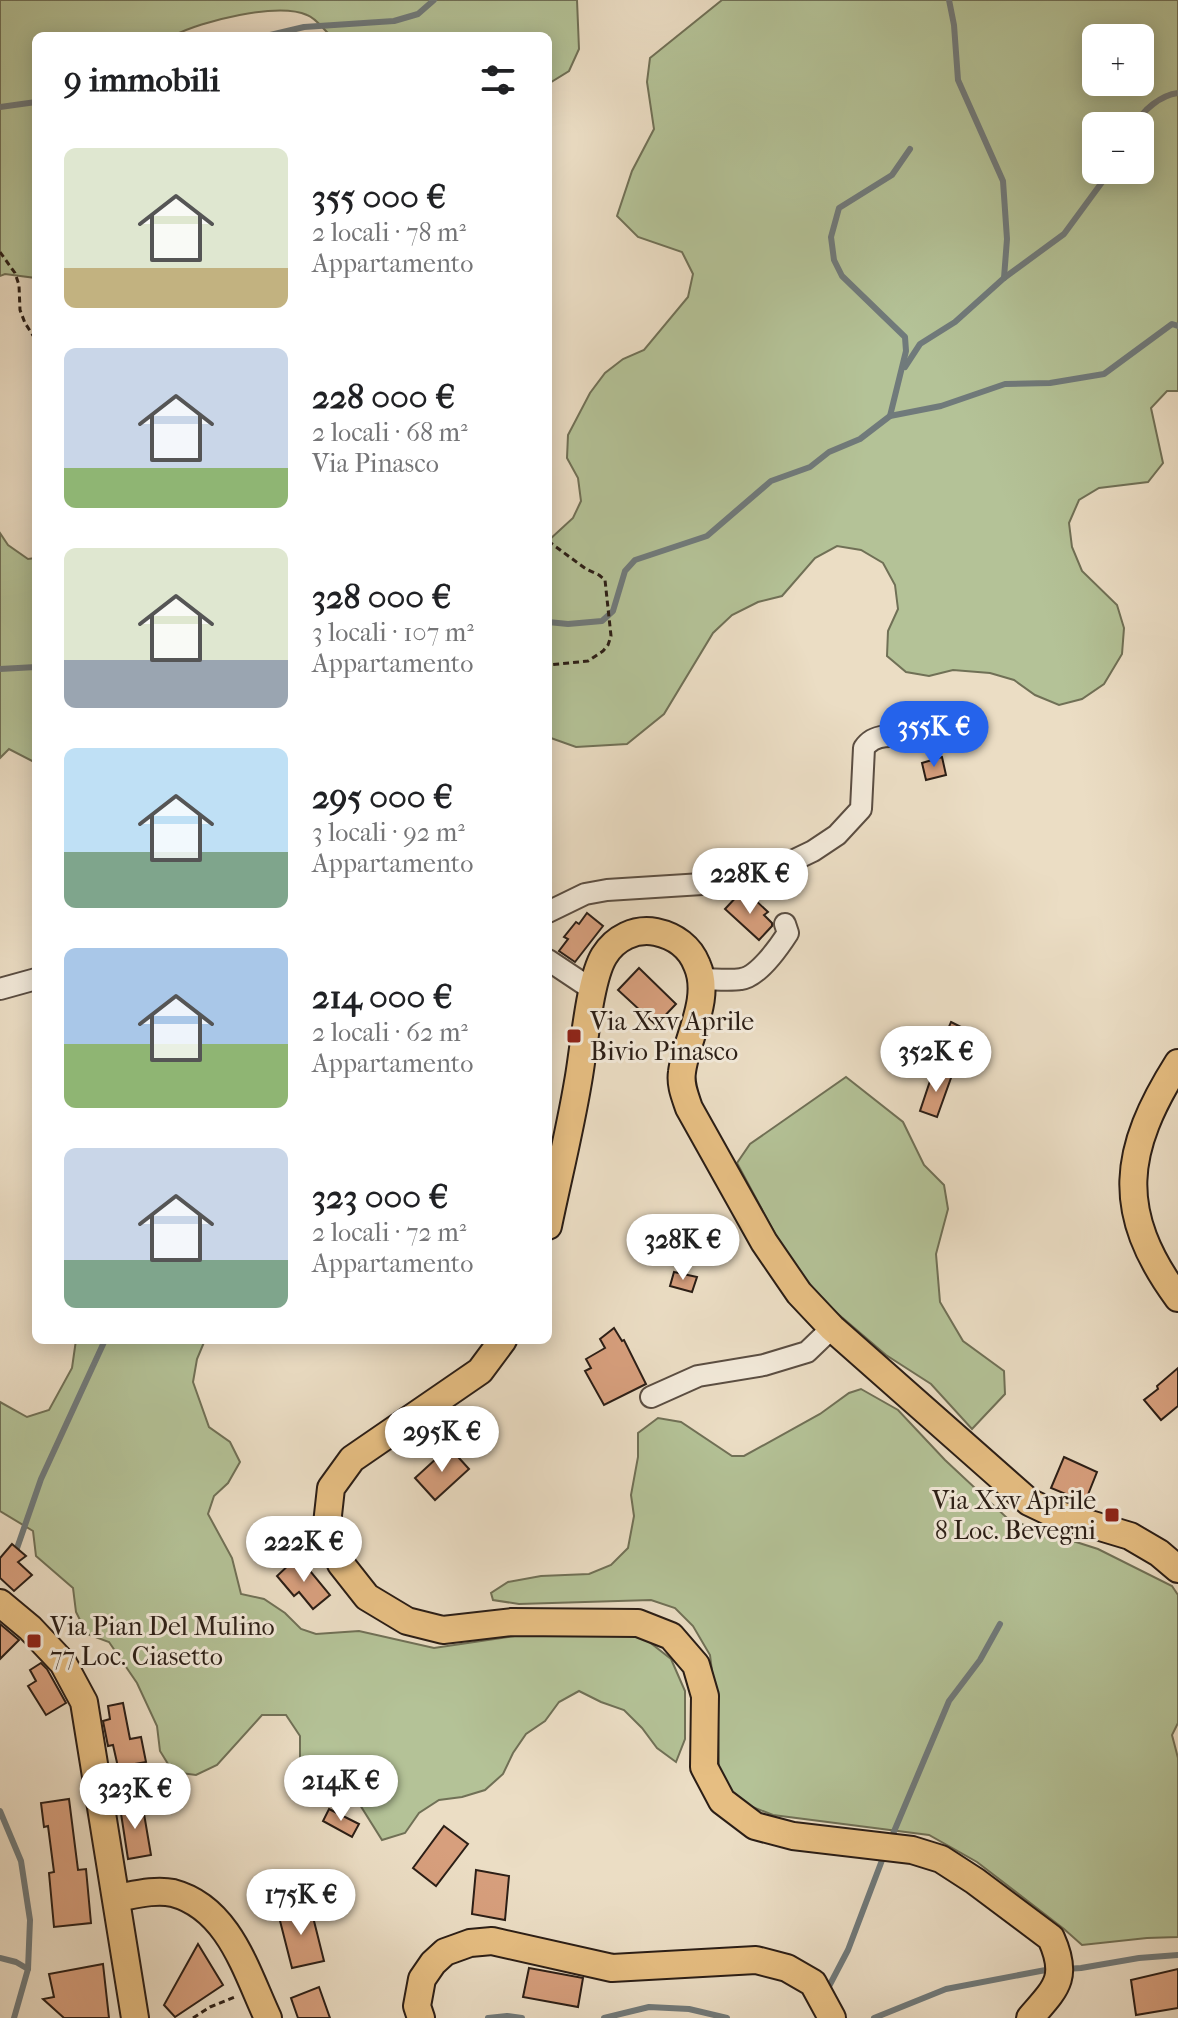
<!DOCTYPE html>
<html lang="it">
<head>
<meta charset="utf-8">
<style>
  :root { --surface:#fff; --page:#f6f6f6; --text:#202124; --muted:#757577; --accent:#2563eb }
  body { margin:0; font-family:"IM FELL French Canon",serif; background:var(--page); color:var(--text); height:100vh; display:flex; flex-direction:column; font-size:30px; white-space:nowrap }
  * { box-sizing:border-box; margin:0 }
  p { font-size:26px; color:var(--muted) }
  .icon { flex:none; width:44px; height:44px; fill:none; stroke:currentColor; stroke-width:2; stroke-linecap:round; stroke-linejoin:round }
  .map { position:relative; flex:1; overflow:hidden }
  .sheet { position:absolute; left:32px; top:32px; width:520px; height:1312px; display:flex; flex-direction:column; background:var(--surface); border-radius:12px; box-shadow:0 4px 20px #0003 }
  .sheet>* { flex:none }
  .buttons { position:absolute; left:1082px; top:24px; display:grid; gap:16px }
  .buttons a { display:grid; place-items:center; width:72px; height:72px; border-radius:12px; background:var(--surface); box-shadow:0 4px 20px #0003; font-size:40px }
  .price { position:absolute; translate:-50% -68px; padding:0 18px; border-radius:28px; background:#fff; color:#222; font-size:26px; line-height:52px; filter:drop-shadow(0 2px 4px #0008) }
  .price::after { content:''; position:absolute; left:50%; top:48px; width:24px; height:18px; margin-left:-12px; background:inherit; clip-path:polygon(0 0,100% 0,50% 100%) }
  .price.current { background:var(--accent); color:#fff }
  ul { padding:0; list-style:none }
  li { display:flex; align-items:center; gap:24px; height:200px; padding:0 32px }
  li span { display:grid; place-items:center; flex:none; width:224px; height:160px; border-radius:12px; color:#555 }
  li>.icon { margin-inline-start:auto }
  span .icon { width:96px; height:96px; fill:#fffc; stroke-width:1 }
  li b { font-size:34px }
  h2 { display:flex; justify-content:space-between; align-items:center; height:96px; padding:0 32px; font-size:34px }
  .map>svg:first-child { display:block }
  .green { fill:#b4c297; stroke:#707056; stroke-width:2; fill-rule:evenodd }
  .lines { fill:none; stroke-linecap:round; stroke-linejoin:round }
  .stream { stroke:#707a7b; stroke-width:6 }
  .building { fill:#d79f7d; stroke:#2b1e16; stroke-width:2 }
  .minor-casing { stroke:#5b4e42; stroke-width:24 }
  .major-casing { stroke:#2b1e16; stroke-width:30 }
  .path { stroke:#2b1e16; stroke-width:3; stroke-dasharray:6 4; stroke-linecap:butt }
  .minor { stroke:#f2e9d9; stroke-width:20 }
  .major { stroke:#e6be82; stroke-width:26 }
  .poi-dot { fill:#8f2418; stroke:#f2e9d9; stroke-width:3 }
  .labels { text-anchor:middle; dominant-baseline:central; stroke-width:6; stroke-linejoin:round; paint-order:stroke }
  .poi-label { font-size:26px; fill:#2b1e16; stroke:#f2e9d9; text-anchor:start }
</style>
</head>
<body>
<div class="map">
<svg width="1178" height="2018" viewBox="0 0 1178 2018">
  <rect width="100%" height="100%" fill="#ebddc4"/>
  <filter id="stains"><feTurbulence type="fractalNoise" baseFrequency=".0025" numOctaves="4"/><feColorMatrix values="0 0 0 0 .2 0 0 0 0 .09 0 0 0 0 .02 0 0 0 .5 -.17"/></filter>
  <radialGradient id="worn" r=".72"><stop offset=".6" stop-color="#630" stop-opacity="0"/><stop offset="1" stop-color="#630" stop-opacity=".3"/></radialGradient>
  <g class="green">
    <path d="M 0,0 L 577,0 L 579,49 L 569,71 L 548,84 L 548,36 L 331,36 C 324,30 316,18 307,15 C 278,2 201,21 173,36 L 36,36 L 36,278 L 5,274 L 0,276 Z"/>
    <path d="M 722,0 L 1178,0 L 1178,391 L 1167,391 L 1151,408 L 1163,463 L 1148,482 L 1099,488 L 1079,500 L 1069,523 L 1072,547 L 1082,571 L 1117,605 L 1124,628 L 1122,654 L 1104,684 L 1082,699 L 1059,705 L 1035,695 L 1014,680 L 990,673 L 953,670 L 929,676 L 906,672 L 887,656 L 888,631 L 898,609 L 895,585 L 883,563 L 861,550 L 837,546 L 815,558 L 782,596 L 758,602 L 732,615 L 713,633 L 664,714 L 627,744 L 576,747 L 548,737 L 548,541 L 573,518 L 581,501 L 578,478 L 567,458 L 568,435 L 590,393 L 605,373 L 623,359 L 644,350 L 688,297 L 693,274 L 682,252 L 638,237 L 617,216 L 632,171 L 654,129 L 647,82 L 650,58 ZM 1096,38 L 1140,38 L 1140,82 L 1096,82 ZM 1096,126 L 1140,126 L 1140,170 L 1096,170 Z"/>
    <polygon points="0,533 8,545 28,559 36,558 36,763 9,749 0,758"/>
    <polygon points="846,1077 903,1122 924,1165 944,1185 948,1209 936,1254 940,1302 963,1341 1004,1371 1005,1394 972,1429 931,1384 886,1355 824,1302 787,1256 737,1163 750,1144"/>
    <polygon points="76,1340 205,1340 197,1359 193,1382 209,1427 230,1442 240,1462 228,1483 214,1496 208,1514 232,1558 241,1594 264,1599 285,1613 301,1629 316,1634 359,1631 434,1648 535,1633 639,1634 671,1659 685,1691 685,1739 676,1762 657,1748 642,1728 624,1710 601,1702 579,1691 559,1702 545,1721 526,1734 513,1753 503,1774 485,1790 462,1797 439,1800 419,1813 405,1833 382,1840 360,1805 341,1790 318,1782 300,1761 300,1736 286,1715 262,1715 217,1765 196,1775 173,1772 160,1751 157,1726 137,1683 109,1642 87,1634 76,1612 73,1588 36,1556 33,1531 0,1511 0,1402 27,1417 49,1410 72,1368"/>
    <polygon points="861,1389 898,1410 945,1460 1007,1518 1029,1527 1098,1549 1172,1586 1178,1595 1178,1723 1172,1735 1178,1758 1178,1937 1147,1938 1082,1945 1064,1929 977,1862 929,1835 773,1815 750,1806 731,1791 719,1769 718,1719 710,1655 693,1626 675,1608 651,1600 519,1604 493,1600 491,1593 508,1582 541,1576 589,1574 611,1565 628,1548 634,1516 631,1495 638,1457 638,1433 658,1418 681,1422 732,1456 744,1456 820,1414 849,1393"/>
  </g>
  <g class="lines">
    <g class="stream">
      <polyline points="949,0 954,25 958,80 1003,181 1007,239 1004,278"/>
      <polyline points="266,36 304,27 394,21 418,14 434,0"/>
      <polyline points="0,107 36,102"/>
      <path d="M 1136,126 C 1141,110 1162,95 1178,93"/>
      <polyline points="905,367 920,344 955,322 1004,278 1064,234 1111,170"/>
      <polyline points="890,416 906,351 905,337 842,276 834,260 831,237 839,208 892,175 910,149"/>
      <polyline points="548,622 568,624 602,621 613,611 625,571 635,560 707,536 771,481 810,467 829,452 860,439 890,416 941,406 1005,384 1050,383 1104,374 1172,324 1178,326"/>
      <polyline points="0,669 36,667"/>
      <polyline points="15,1554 41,1479 105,1340"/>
      <polyline points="0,1811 21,1861 30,1920 28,1969 14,2018"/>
      <polyline points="890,1841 949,1701 980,1660 1000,1624"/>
      <polyline points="0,1958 16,1962 28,1969"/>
      <polyline points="1066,1969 1081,1968 1139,1958 1178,1955"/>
      <polyline points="826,1992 848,1950 884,1855"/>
      <polyline points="488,2018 507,2016 522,2018"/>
      <polyline points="604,2018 649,2007 689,2009 727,2018"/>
      <polyline points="874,2018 946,1989 1051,1969"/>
    </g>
  </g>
  <g class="building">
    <polygon points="942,757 946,775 926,780 922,763"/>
    <polygon points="740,893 749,902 752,897 768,912 764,915 772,923 772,926 759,940 725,909"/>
    <polygon points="587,913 603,926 575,962 559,951 568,939 564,937 576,922 579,924"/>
    <polygon points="639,968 676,1004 656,1025 618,990"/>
    <polygon points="951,1022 967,1030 961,1044 945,1036"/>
    <polygon points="938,1070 952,1075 937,1117 920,1111 931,1078 934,1080"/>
    <polygon points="674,1272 697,1277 692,1292 670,1286"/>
    <polygon points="614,1328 622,1341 624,1340 646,1384 604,1405 585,1371 591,1368 586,1359 605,1348 600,1339"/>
    <polygon points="1178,1368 1178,1406 1161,1420 1144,1400 1158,1389 1157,1386"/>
    <polygon points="449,1447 469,1469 435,1500 415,1478"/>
    <polygon points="1064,1457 1097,1472 1085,1502 1051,1488"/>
    <polygon points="12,1544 26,1556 18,1562 32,1575 14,1591 0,1578 0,1558"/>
    <polygon points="294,1560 302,1570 306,1566 330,1595 313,1609 299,1592 294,1596 277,1576"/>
    <polygon points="0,1624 19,1640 0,1659"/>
    <polygon points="41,1663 47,1669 66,1703 46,1715 28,1686 36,1681 30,1670"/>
    <polygon points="123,1703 130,1739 141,1737 146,1762 118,1767 113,1745 108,1746 103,1721 110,1719 108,1706"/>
    <polygon points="69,1799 78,1870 86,1869 91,1923 54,1927 49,1873 54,1872 48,1826 44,1827 41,1803"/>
    <polygon points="142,1802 151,1855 128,1859 120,1807"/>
    <polygon points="329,1809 359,1824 352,1837 323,1821"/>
    <polygon points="444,1826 468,1844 436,1886 413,1868"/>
    <polygon points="476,1870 509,1876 505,1920 472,1914"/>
    <polygon points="310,1905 324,1961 292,1968 278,1913"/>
    <polygon points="198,1944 223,1985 175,2017 164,2005"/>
    <polygon points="103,1964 109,2018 64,2018 43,1999 54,1997 49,1974"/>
    <polygon points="529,1968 583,1978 578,2007 523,1997"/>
    <polygon points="1178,1969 1178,2008 1136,2015 1131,1980"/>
    <polygon points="319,1987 330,2018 298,2018 291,1998"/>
  </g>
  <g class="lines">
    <g class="minor-casing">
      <g id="minor">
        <path d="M 548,912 L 585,894 L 607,890 L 718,883 L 788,863 L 813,851 L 837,835 L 861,809 L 864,748 C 876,730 901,737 920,739"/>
        <polyline points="548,960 593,990"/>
        <path d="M 701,979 C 714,979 729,981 741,979 C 758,977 779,947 788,933 L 785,924"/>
        <polyline points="0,989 36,979"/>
        <polyline points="651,1397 698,1376 764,1365 807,1352 832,1328"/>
      </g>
    </g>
    <g class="major-casing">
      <g id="major">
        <path d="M 1178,1063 C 1123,1150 1114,1211 1178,1298"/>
        <path d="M 548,1226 C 558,1178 570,1130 578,1082 C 584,1050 589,981 604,956 C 615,938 635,928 656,932 C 675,936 690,947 697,965 C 712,999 686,1039 682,1072 C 680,1085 685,1096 689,1108 L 764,1242 L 799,1293 L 832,1328 L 1029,1502 L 1050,1512 L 1130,1536 L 1159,1553 L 1178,1569"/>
        <path d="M 503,1340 L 480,1371 L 352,1459 L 331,1488 L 327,1524 L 341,1564 L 367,1597 L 407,1621 L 443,1630 L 512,1622 L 638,1623 L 671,1636 L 696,1665 L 705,1696 L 704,1767 L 722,1801 L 755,1826 L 793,1836 L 912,1850 L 941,1859 L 975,1881 L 1051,1938 C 1069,1978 1056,1988 1030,2018"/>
        <polyline points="0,1603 30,1628 63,1663 84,1702 135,2018"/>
        <path d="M 117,1898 C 134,1895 155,1889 173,1893 C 229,1908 246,1971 268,2018"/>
        <polyline points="421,2018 417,2006 422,1979 433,1963 445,1952 470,1943 492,1941 612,1968 756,1960 787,1968 813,1983 832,2018"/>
      </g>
    </g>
    <g class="path">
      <polyline points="0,252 15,273 19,285 20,310 25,323 36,340"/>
      <polyline points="548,541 586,569 599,575 605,580 611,636 608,645 603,651 588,661 548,665"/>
      <polyline points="193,2018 210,2007 235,1997"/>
    </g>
    <use href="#minor" class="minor"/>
    <use href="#major" class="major"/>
  </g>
  <g class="poi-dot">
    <rect x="566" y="1028" width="16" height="16" rx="4"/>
    <rect x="1104" y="1507" width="16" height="16" rx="4"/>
    <rect x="26" y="1633" width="16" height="16" rx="4"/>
  </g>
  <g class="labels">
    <g class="poi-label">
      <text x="590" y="1021">Via Xxv Aprile<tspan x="590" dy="30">Bivio Pinasco</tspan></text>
      <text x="1096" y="1500" text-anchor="end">Via Xxv Aprile<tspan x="1096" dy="30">8 Loc. Bevegni</tspan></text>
      <text x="50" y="1626">Via Pian Del Mulino<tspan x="50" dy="30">77 Loc. Ciasetto</tspan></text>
    </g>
  </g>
  <rect width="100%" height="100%" filter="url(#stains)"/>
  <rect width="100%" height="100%" fill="url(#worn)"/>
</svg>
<div class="buttons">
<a>+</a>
<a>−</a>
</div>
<b class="price current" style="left:934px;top:769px">355K €</b>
<b class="price" style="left:750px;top:916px">228K €</b>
<b class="price" style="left:936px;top:1094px">352K €</b>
<b class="price" style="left:683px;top:1282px">328K €</b>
<b class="price" style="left:442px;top:1474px">295K €</b>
<b class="price" style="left:304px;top:1584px">222K €</b>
<b class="price" style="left:341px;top:1823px">214K €</b>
<b class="price" style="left:135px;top:1831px">323K €</b>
<b class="price" style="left:301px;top:1937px">175K €</b>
<section class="sheet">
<h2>9 immobili<svg class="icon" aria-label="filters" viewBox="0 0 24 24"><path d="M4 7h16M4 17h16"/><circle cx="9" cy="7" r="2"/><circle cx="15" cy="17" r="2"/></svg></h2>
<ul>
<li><span style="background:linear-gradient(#dfe7d0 75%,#c2b280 0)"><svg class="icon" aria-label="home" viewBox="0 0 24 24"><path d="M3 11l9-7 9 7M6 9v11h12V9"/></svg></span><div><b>355 000 €</b><p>2 locali · 78 m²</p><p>Appartamento</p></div></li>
<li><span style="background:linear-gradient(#c9d6e8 75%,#8fb573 0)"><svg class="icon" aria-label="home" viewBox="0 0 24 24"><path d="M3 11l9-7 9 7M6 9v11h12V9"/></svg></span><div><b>228 000 €</b><p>2 locali · 68 m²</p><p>Via Pinasco</p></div></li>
<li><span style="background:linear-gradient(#dfe7d0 70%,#9aa5b1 0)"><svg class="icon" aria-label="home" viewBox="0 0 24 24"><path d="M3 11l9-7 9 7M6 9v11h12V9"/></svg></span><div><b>328 000 €</b><p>3 locali · 107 m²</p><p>Appartamento</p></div></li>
<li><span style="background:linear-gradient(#bfe0f5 65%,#7fa58c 0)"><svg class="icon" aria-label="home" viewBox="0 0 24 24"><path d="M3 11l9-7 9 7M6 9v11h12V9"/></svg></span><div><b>295 000 €</b><p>3 locali · 92 m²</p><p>Appartamento</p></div></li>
<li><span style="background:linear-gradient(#a9c7e8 60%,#8fb573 0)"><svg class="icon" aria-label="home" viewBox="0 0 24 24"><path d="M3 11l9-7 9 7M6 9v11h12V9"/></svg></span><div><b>214 000 €</b><p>2 locali · 62 m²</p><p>Appartamento</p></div></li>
<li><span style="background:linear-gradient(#c9d6e8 70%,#7fa58c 0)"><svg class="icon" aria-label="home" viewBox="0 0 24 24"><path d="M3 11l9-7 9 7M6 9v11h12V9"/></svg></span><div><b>323 000 €</b><p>2 locali · 72 m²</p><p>Appartamento</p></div></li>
</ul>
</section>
</div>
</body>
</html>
